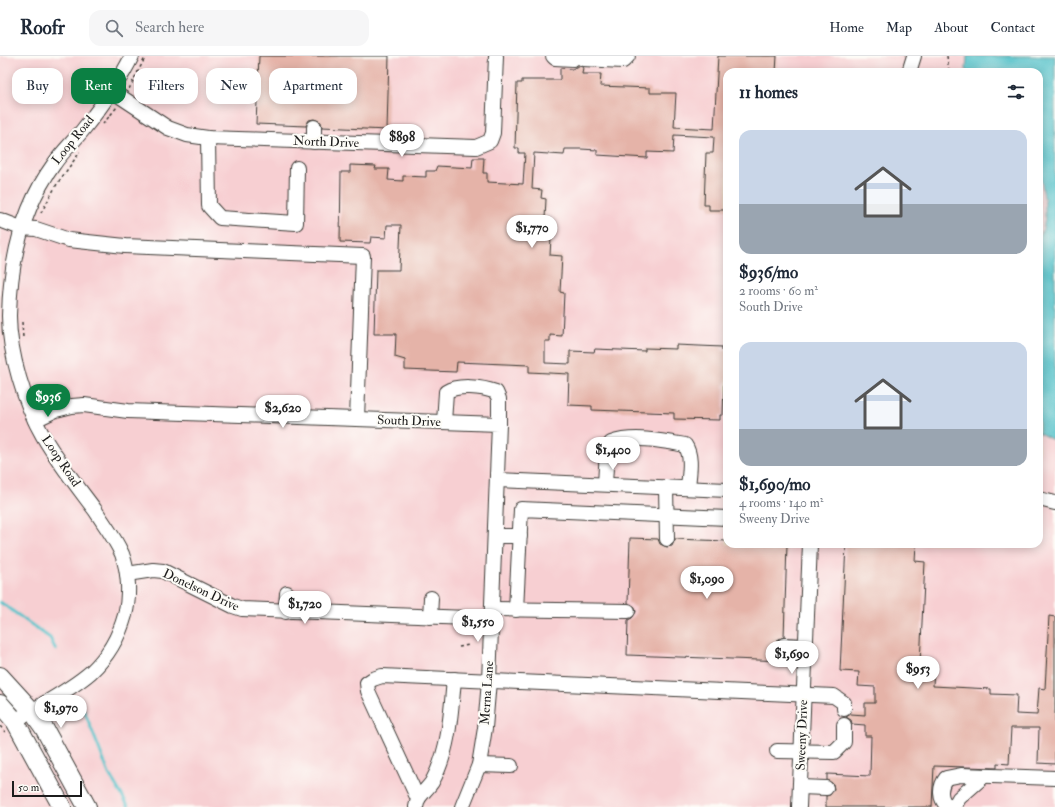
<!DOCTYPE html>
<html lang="en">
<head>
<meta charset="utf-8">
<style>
  :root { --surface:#fff; --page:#f6f6f7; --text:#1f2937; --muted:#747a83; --line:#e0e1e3; --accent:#0b8043 }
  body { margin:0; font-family:"IM FELL Double Pica",serif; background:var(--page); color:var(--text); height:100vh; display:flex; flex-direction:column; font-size:15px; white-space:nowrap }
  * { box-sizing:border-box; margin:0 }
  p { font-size:13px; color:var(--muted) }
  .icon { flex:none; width:22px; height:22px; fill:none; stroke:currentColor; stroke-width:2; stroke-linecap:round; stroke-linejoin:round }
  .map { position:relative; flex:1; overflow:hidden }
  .details { position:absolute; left:723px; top:12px; width:320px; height:480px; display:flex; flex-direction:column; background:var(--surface); border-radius:12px; box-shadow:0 2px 10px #0003 }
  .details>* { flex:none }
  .top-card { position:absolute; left:12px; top:12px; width:380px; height:36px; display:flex; gap:8px }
  .scale { position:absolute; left:12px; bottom:10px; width:70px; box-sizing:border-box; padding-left:4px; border:2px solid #1c1c1c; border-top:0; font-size:11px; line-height:14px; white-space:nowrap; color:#1c1c1c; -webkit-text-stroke:3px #fdfcf7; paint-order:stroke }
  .price { position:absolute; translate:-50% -34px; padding:0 9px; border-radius:14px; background:#fff; color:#222; font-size:13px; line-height:26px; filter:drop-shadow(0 1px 2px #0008) }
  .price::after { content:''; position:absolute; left:50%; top:24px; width:12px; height:9px; margin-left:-6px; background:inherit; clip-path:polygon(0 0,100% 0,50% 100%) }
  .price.active { background:var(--accent); color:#fff }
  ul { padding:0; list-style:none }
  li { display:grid; align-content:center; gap:8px; height:212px; padding:0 16px }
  li span { display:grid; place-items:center; height:124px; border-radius:12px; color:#555 }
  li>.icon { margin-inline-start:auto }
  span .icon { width:72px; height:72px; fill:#fffc; stroke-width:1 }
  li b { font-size:17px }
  h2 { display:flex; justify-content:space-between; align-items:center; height:48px; padding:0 16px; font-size:17px }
  .chip { padding:0 14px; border-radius:12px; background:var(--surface); box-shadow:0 2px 10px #0003; font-size:14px; line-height:36px }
  .chip.active { background:var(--accent); color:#fff }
  header { display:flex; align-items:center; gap:24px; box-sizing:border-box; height:56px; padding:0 20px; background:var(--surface); border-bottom:1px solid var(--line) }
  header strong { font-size:19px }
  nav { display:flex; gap:22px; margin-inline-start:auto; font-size:14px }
  .search { width:280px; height:36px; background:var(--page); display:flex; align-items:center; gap:10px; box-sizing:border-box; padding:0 14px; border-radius:12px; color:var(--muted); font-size:15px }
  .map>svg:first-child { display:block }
  .built { fill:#f7cfd2; fill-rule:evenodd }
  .water { fill:#53c1c9; stroke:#386e72 }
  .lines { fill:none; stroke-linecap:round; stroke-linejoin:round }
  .stream { stroke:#53c1c9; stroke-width:3 }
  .building { fill:#e5b3a8 }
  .minor-casing { stroke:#3b3934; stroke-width:16 }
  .major-casing { stroke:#3b3934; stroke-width:20 }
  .path { stroke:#3b3934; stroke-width:1.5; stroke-dasharray:3 3; stroke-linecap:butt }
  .minor { stroke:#fff; stroke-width:14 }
  .major { stroke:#fff; stroke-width:18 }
  .labels { text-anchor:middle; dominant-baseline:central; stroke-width:4; stroke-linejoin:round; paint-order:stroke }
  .street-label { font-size:13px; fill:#1c1c1c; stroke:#fdfcf7 }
</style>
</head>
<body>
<header>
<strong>Roofr</strong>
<div class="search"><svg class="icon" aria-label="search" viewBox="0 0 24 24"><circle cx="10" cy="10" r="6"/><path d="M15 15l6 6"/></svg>Search here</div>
<nav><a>Home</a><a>Map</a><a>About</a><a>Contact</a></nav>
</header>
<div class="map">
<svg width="1055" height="751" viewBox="0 0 1055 751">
  <rect width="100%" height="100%" fill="#fdfcf7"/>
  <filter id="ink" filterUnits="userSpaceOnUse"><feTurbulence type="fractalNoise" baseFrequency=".025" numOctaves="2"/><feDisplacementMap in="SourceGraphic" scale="8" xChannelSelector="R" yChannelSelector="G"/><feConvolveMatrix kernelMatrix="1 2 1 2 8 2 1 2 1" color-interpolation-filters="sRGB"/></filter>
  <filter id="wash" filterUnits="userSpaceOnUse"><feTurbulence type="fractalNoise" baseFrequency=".012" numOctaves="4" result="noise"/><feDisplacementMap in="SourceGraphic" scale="16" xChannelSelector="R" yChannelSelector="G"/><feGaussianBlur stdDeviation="0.9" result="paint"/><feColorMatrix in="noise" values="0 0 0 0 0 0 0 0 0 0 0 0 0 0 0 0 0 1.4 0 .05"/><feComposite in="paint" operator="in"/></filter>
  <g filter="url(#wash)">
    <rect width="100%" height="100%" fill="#eae0bd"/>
    <path class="built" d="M 0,0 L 1055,0 L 1055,751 L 0,751 ZM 727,16 L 1039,16 L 1039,488 L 727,488 Z"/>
    <path class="water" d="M 967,0 L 1055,0 L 1055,385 L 1039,377 L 1039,182 C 1052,158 1040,130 1039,105 C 1038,75 1039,46 1039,16 L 968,16 L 966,14 Z"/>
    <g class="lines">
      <g class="stream">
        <polyline points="0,546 50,582 56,594"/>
        <polyline points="84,654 109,718 129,751"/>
      </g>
    </g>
    <g id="blocks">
      <g class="building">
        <polygon points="259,0 389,0 387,74 322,71 321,66 314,63 309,64 306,70 256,68"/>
        <polygon points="718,0 777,0 776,16 727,16 727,154 709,154 709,149 704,149 706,97 713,97 714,81 674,79 673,97 647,96 647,102 597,99 597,94 581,93 565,93 564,99 534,97 532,133 542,134 541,142 546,143 544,182 551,182 550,199 562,200 560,236 564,237 562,280 550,279 550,285 545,285 545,307 570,308 570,295 594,296 595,293 645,295 645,292 676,293 676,289 722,291 722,295 727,295 727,324 724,328 723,359 720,359 720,364 674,363 674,357 592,354 592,350 568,349 569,318 529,316 529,309 457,306 456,316 405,314 405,304 395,301 396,278 374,278 376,214 399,214 401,169 387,169 386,182 371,181 370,187 340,186 341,116 350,116 350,109 376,110 375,113 389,113 388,124 403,125 403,120 426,121 426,115 435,115 437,110 472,112 473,102 484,102 483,117 487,117 487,126 523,128 525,97 519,97 519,92 515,92 517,27 522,27 522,24 560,24 560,12 572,13 578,10 583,11 582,18 601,18 600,30 650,32 650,37 676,37 674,71 714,73"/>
        <polygon points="630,482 658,483 660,488 667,491 672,490 675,483 727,485 727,488 787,488 784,581 777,584 776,589 779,596 784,598 784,605 627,599 628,564 632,562 636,556 635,551 628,547"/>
        <polygon points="846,488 916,488 915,505 925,506 920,607 934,608 933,630 991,633 991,638 1017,639 1016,658 1037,659 1039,632 1045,633 1049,560 1055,561 1055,708 1038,707 1039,672 1011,672 1009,708 997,707 997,712 934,710 932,751 826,751 826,740 830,739 834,733 833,728 827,724 827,718 870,720 871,680 865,680 865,669 852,668 851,664 846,661 851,658 865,659 865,647 875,647 875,631 858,630 859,616 840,615"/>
      </g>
    </g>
  </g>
  <g filter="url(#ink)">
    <use href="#blocks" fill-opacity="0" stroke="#3b3934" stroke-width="1"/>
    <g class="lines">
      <g class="minor-casing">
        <g id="minor">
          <polyline points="553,0 555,2 573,3"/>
          <polyline points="583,3 623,5 628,0"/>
          <polyline points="909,16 914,0"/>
          <polyline points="112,35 168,72 187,79 208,82 476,91 490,85 493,77 496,0"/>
          <polyline points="208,82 209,150 220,162 296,167 297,112"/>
          <polyline points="314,86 314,71"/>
          <polyline points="0,164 21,172 36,173 69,184 125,190 363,200 357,363"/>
          <polyline points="35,364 56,354 72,350 84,349 128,355 499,368 489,625 485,672 479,709 462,751"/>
          <path d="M 444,366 L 446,336 C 458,328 482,331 496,336 L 499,343 L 499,368"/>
          <polyline points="497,424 727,434"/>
          <path d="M 605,428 L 607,394 L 611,387 C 633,379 663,385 685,389 C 693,401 689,418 688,431"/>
          <polyline points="666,431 667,483"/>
          <polyline points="1039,443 1055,447"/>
          <polyline points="495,480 520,480"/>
          <polyline points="127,518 153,514 163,515 233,550 242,553 492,563"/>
          <polyline points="492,553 628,555"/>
          <polyline points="516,554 521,453 727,462"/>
          <polyline points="286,556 287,537"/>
          <polyline points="430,561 431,542"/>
          <polyline points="784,589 806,590"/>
          <path d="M 15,665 C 40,649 68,636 91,616 C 107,601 119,581 125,559 C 130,540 129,517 122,498 C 115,482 104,468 95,454 C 77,430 58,406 43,380 C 25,349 9,297 9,260 C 10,206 22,152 54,108 C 62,96 73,86 82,75 C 101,51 119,27 132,0"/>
          <polyline points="777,695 834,696 844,686 844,669"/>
          <polyline points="479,709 511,710"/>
          <polyline points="800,731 826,732"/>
          <path d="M 418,743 C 422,737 428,732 432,726 C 449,696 451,657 454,623"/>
          <polyline points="416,751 418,743 368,635 367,627 373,623 382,620 834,640 844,647 844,653"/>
          <polyline points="799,751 810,488"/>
          <path d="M 948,751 C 939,743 939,731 946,722 L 961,719 L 1055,722"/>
          <polyline points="954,751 959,742 984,720"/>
        </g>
      </g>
      <g class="major-casing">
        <g id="major">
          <polyline points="0,620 32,655 44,672 87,751"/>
          <polyline points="0,648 15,665 62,751"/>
        </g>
      </g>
      <g class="path">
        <polyline points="947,0 949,16"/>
        <polyline points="129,33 146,0"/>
        <polyline points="103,68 117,51"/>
        <polyline points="41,157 57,128 80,96"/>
        <polyline points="22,266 23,282"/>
        <polyline points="459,591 469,589"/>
        <polyline points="0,670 5,676"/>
      </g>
      <use href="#minor" class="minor"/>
      <use href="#major" class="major"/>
    </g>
  </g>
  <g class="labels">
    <g class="street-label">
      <text transform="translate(73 84) rotate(-51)">Loop Road</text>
      <text transform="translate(326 86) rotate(2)">North Drive</text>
      <text transform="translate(409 365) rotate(2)">South Drive</text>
      <text transform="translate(61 405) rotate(56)">Loop Road</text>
      <text transform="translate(201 534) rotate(25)">Donelson Drive</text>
      <text transform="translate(487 637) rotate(-86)">Merna Lane</text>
      <text transform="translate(802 679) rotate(-88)">Sweeny Drive</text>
    </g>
  </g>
</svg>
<div class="scale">50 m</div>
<b class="price" style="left:402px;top:102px">$898</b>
<b class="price" style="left:532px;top:193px">$1,770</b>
<b class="price active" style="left:48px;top:362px">$936</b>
<b class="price" style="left:283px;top:373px">$2,620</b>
<b class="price" style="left:613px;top:415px">$1,400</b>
<b class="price" style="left:707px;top:544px">$1,090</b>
<b class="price" style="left:305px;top:569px">$1,720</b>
<b class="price" style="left:478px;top:587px">$1,550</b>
<b class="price" style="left:792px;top:619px">$1,690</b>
<b class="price" style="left:918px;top:634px">$953</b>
<b class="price" style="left:61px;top:673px">$1,970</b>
<div class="top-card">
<a class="chip">Buy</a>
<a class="chip active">Rent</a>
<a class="chip">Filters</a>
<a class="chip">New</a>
<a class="chip">Apartment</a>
</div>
<section class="details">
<h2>11 homes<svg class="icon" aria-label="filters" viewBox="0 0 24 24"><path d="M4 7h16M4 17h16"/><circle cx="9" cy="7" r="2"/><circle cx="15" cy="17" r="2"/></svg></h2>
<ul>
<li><span style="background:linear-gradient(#c9d6e8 60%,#9aa5b1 0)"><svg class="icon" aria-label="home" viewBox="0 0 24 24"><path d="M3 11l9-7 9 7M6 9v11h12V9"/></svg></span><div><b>$936/mo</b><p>2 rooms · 60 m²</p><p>South Drive</p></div></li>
<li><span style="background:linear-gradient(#c9d6e8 70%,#9aa5b1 0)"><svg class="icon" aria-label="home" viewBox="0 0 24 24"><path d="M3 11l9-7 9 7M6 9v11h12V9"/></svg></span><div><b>$1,690/mo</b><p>4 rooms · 140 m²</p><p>Sweeny Drive</p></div></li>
</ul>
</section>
</div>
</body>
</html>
